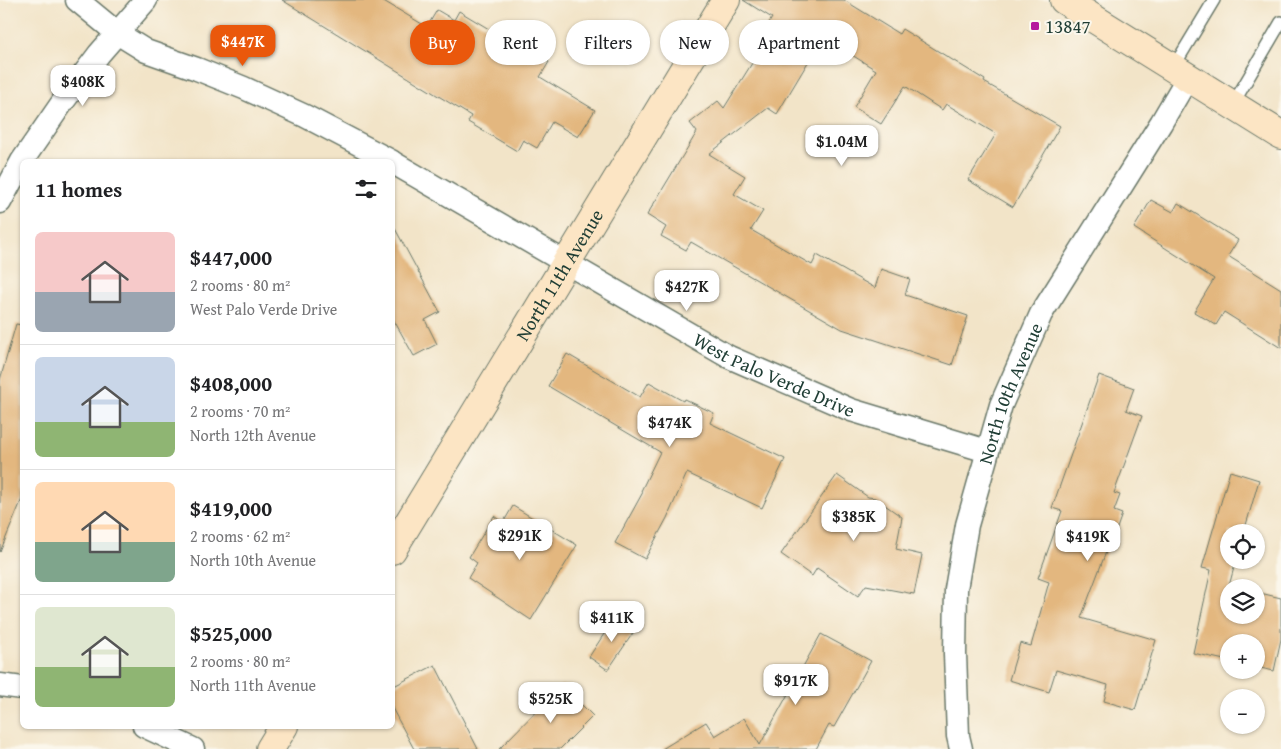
<!DOCTYPE html>
<html lang="en">
<head>
<meta charset="utf-8">
<style>
  :root { --surface:#fff; --page:#f2f2f2; --text:#202124; --muted:#757577; --line:#e0e0e0; --accent:#ea580c }
  body { margin:0; font-family:"Gentium Book Plus",serif; background:var(--page); color:var(--text); height:100vh; display:flex; flex-direction:column; font-size:19px; white-space:nowrap }
  * { box-sizing:border-box; margin:0 }
  p { font-size:16px; color:var(--muted) }
  .icon { flex:none; width:28px; height:28px; fill:none; stroke:currentColor; stroke-width:2; stroke-linecap:round; stroke-linejoin:round }
  .map { position:relative; flex:1; overflow:hidden }
  .panel { position:absolute; left:20px; top:159px; width:375px; height:570px; display:flex; flex-direction:column; background:var(--surface); border-radius:8px; box-shadow:0 1px 4px #0004 }
  .panel>* { flex:none }
  .guide { position:absolute; left:410px; top:20px; width:475px; height:45px; display:flex; gap:10px }
  .fabs { position:absolute; left:1220px; top:524px; display:grid; gap:10px }
  .fabs a { display:grid; place-items:center; width:45px; height:45px; border-radius:50%; background:var(--surface); box-shadow:0 1px 4px #0004; font-size:25px }
  .price { position:absolute; translate:-50% -42px; padding:0 11px; border-radius:10px; background:#fff; color:#222; font-size:16px; line-height:32px; filter:drop-shadow(0 1px 2px #0008) }
  .price::after { content:''; position:absolute; left:50%; top:30px; width:15px; height:11px; margin-left:-8px; background:inherit; clip-path:polygon(0 0,100% 0,50% 100%) }
  .price.current { background:var(--accent); color:#fff }
  ul { padding:0; list-style:none }
  li { display:flex; align-items:center; gap:15px; height:125px; padding:0 15px }
  li+li { border-top:1px solid var(--line) }
  li span { display:grid; place-items:center; flex:none; width:140px; height:100px; border-radius:8px; color:#555 }
  li>.icon { margin-inline-start:auto }
  span .icon { width:60px; height:60px; fill:#fffc; stroke-width:1 }
  li b { font-size:21px }
  h2 { display:flex; justify-content:space-between; align-items:center; height:60px; padding:0 15px; font-size:21px }
  .tag { padding:0 18px; border-radius:22px; background:var(--surface); box-shadow:0 1px 4px #0004; font-size:18px; line-height:45px }
  .tag.current { background:var(--accent); color:#fff }
  .map>svg:first-child { display:block }
  .building { fill:#e3b77f }
  .lines { fill:none; stroke-linecap:round; stroke-linejoin:round }
  .lane-casing { stroke:#697768; stroke-width:14 }
  .street-casing { stroke:#697768; stroke-width:25 }
  .secondary-casing { stroke:#697768; stroke-width:30 }
  .lane { stroke:#fff; stroke-width:11 }
  .street { stroke:#fff; stroke-width:22 }
  .secondary { stroke:#fce5c4; stroke-width:28 }
  .poi-dot { fill:#b5179e; stroke:#fbf7ec; stroke-width:2 }
  .labels { text-anchor:middle; dominant-baseline:central; stroke-width:4; stroke-linejoin:round; paint-order:stroke }
  .poi-label { font-size:19px; fill:#1f3d34; stroke:#fbf7ec; text-anchor:start }
  .street-label { font-size:19px; fill:#1f3d34; stroke:#fbf7ec }
</style>
</head>
<body>
<div class="map">
<svg width="1281" height="749" viewBox="0 0 1281 749">
  <rect width="100%" height="100%" fill="#fbf7ec"/>
  <filter id="ink" filterUnits="userSpaceOnUse"><feTurbulence type="fractalNoise" baseFrequency=".02" numOctaves="2"/><feDisplacementMap in="SourceGraphic" scale="10" xChannelSelector="R" yChannelSelector="G"/><feConvolveMatrix kernelMatrix="1 2 1 2 8 2 1 2 1" color-interpolation-filters="sRGB"/></filter>
  <filter id="wash" filterUnits="userSpaceOnUse"><feTurbulence type="fractalNoise" baseFrequency=".0096" numOctaves="4" result="noise"/><feDisplacementMap in="SourceGraphic" scale="20" xChannelSelector="R" yChannelSelector="G"/><feGaussianBlur stdDeviation="1.12" result="paint"/><feColorMatrix in="noise" values="0 0 0 0 0 0 0 0 0 0 0 0 0 0 0 0 0 1.4 0 .05"/><feComposite in="paint" operator="in"/></filter>
  <g filter="url(#wash)">
    <rect width="100%" height="100%" fill="#f2e4c8"/>
    <g id="blocks">
      <g class="building">
        <polygon points="282,0 382,0 427,27 437,10 454,20 459,11 514,44 515,42 549,62 540,77 595,110 578,137 552,122 537,148 523,140 517,151 468,122 471,116"/>
        <polygon points="743,0 844,0 899,34 902,29 985,80 984,82 1060,126 1013,207 968,180 996,134 946,104 942,110 905,86 881,124 854,107 876,70 823,37 777,114 768,108 709,154 745,176 734,194 763,211 751,230 812,265 817,255 875,288 881,269 910,279 905,295 968,316 952,365 842,329 691,242 686,250 661,236 666,227 647,215 697,132 690,123 718,101 724,108 759,52 753,48 772,18"/>
        <polygon points="1151,200 1173,212 1178,203 1238,240 1228,256 1281,289 1281,348 1224,312 1216,325 1194,312 1214,279 1134,228"/>
        <polygon points="392,223 440,312 425,320 437,344 414,356 392,317"/>
        <polygon points="16,324 22,325 22,499 0,552 0,380"/>
        <polygon points="567,354 640,397 649,382 683,401 684,399 714,413 710,423 785,459 762,508 687,473 667,518 645,559 615,543 643,492 641,491 660,452 548,386"/>
        <polygon points="1099,375 1134,388 1126,410 1142,416 1114,493 1120,495 1114,511 1122,514 1111,545 1109,544 1081,618 1156,640 1135,710 1104,701 1108,685 1056,670 1049,692 1009,680 1020,643 1031,646 1049,582 1038,578 1062,511 1052,508"/>
        <polygon points="1230,471 1259,480 1244,532 1229,532 1229,560 1236,560 1229,586 1234,588 1229,588 1229,615 1256,615 1256,592 1281,598 1281,639 1274,671 1256,667 1256,642 1229,642 1229,661 1193,653 1211,570 1202,568"/>
        <polygon points="837,475 868,497 875,498 902,517 896,549 922,555 914,594 866,585 858,596 817,568 812,576 781,554"/>
        <polygon points="513,506 577,545 531,620 468,578 477,563 469,557 494,516 503,523"/>
        <polygon points="615,617 635,630 608,670 589,657"/>
        <polygon points="821,634 871,661 834,727 829,725 816,749 662,749 706,722 715,736 744,718 760,745"/>
        <polygon points="435,665 478,749 414,749 392,708 392,687"/>
        <polygon points="562,685 593,716 560,749 499,749"/>
      </g>
    </g>
  </g>
  <g filter="url(#ink)">
    <use href="#blocks" fill-opacity="0" stroke="#697768" stroke-width="1"/>
    <g class="lines">
      <g class="lane-casing">
        <g id="lane">
          <polyline points="1173,68 1214,0"/>
          <polyline points="1233,104 1281,22"/>
        </g>
      </g>
      <g class="street-casing">
        <g id="street">
          <polyline points="77,0 117,33 146,51 197,69 244,88 305,116 391,161"/>
          <path id="s1" d="M 392,162 L 729,357 L 851,410 L 987,451"/>
          <polyline points="0,202 22,161 62,103 99,54 146,0"/>
          <polyline points="0,685 22,688"/>
          <polyline points="144,726 193,749"/>
          <path id="s2" d="M 961,749 L 958,736 L 955,654 L 956,589 L 967,525 L 1001,405 L 1041,314 L 1161,123 L 1188,77"/>
        </g>
      </g>
      <g class="secondary-casing">
        <g id="secondary">
          <polyline points="1064,0 1281,135"/>
          <path id="s3" d="M 392,550 L 726,0"/>
          <polyline points="270,749 284,726"/>
        </g>
      </g>
      <use href="#lane" class="lane"/>
      <use href="#street" class="street"/>
      <use href="#secondary" class="secondary"/>
    </g>
  </g>
  <rect class="poi-dot" x="1030" y="21" width="10" height="10" rx="2.5"/>
  <g class="labels">
    <g class="poi-label">
      <text x="1045" y="26">13847</text>
    </g>
    <g class="street-label">
      <text stroke="none"><textPath href="#s3" startOffset="322">North 11th Avenue</textPath></text>
      <text stroke="none"><textPath href="#s1" startOffset="438">West Palo Verde Drive</textPath></text>
      <text stroke="none"><textPath href="#s2" startOffset="364">North 10th Avenue</textPath></text>
    </g>
  </g>
</svg>
<div class="fabs">
<a><svg class="icon" aria-label="locate" viewBox="0 0 24 24"><circle cx="12" cy="12" r="6"/><path d="M12 2v4M12 18v4M2 12h4M18 12h4"/></svg></a>
<a><svg class="icon" aria-label="layers" viewBox="0 0 24 24"><path d="M12 4l9 5-9 5-9-5zM3 14l9 5 9-5"/></svg></a>
<a>+</a>
<a>−</a>
</div>
<b class="price current" style="left:243px;top:67px">$447K</b>
<b class="price" style="left:83px;top:107px">$408K</b>
<b class="price" style="left:842px;top:167px">$1.04M</b>
<b class="price" style="left:687px;top:312px">$427K</b>
<b class="price" style="left:670px;top:448px">$474K</b>
<b class="price" style="left:854px;top:542px">$385K</b>
<b class="price" style="left:520px;top:561px">$291K</b>
<b class="price" style="left:1088px;top:562px">$419K</b>
<b class="price" style="left:612px;top:643px">$411K</b>
<b class="price" style="left:796px;top:706px">$917K</b>
<b class="price" style="left:551px;top:724px">$525K</b>
<div class="guide">
<a class="tag current">Buy</a>
<a class="tag">Rent</a>
<a class="tag">Filters</a>
<a class="tag">New</a>
<a class="tag">Apartment</a>
</div>
<section class="panel">
<h2>11 homes<svg class="icon" aria-label="filters" viewBox="0 0 24 24"><path d="M4 7h16M4 17h16"/><circle cx="9" cy="7" r="2"/><circle cx="15" cy="17" r="2"/></svg></h2>
<ul>
<li><span style="background:linear-gradient(#f6c9c9 60%,#9aa5b1 0)"><svg class="icon" aria-label="home" viewBox="0 0 24 24"><path d="M3 11l9-7 9 7M6 9v11h12V9"/></svg></span><div><b>$447,000</b><p>2 rooms · 80 m²</p><p>West Palo Verde Drive</p></div></li>
<li><span style="background:linear-gradient(#c9d6e8 65%,#8fb573 0)"><svg class="icon" aria-label="home" viewBox="0 0 24 24"><path d="M3 11l9-7 9 7M6 9v11h12V9"/></svg></span><div><b>$408,000</b><p>2 rooms · 70 m²</p><p>North 12th Avenue</p></div></li>
<li><span style="background:linear-gradient(#ffd9b3 60%,#7fa58c 0)"><svg class="icon" aria-label="home" viewBox="0 0 24 24"><path d="M3 11l9-7 9 7M6 9v11h12V9"/></svg></span><div><b>$419,000</b><p>2 rooms · 62 m²</p><p>North 10th Avenue</p></div></li>
<li><span style="background:linear-gradient(#dfe7d0 60%,#8fb573 0)"><svg class="icon" aria-label="home" viewBox="0 0 24 24"><path d="M3 11l9-7 9 7M6 9v11h12V9"/></svg></span><div><b>$525,000</b><p>2 rooms · 80 m²</p><p>North 11th Avenue</p></div></li>
</ul>
</section>
</div>
</body>
</html>
